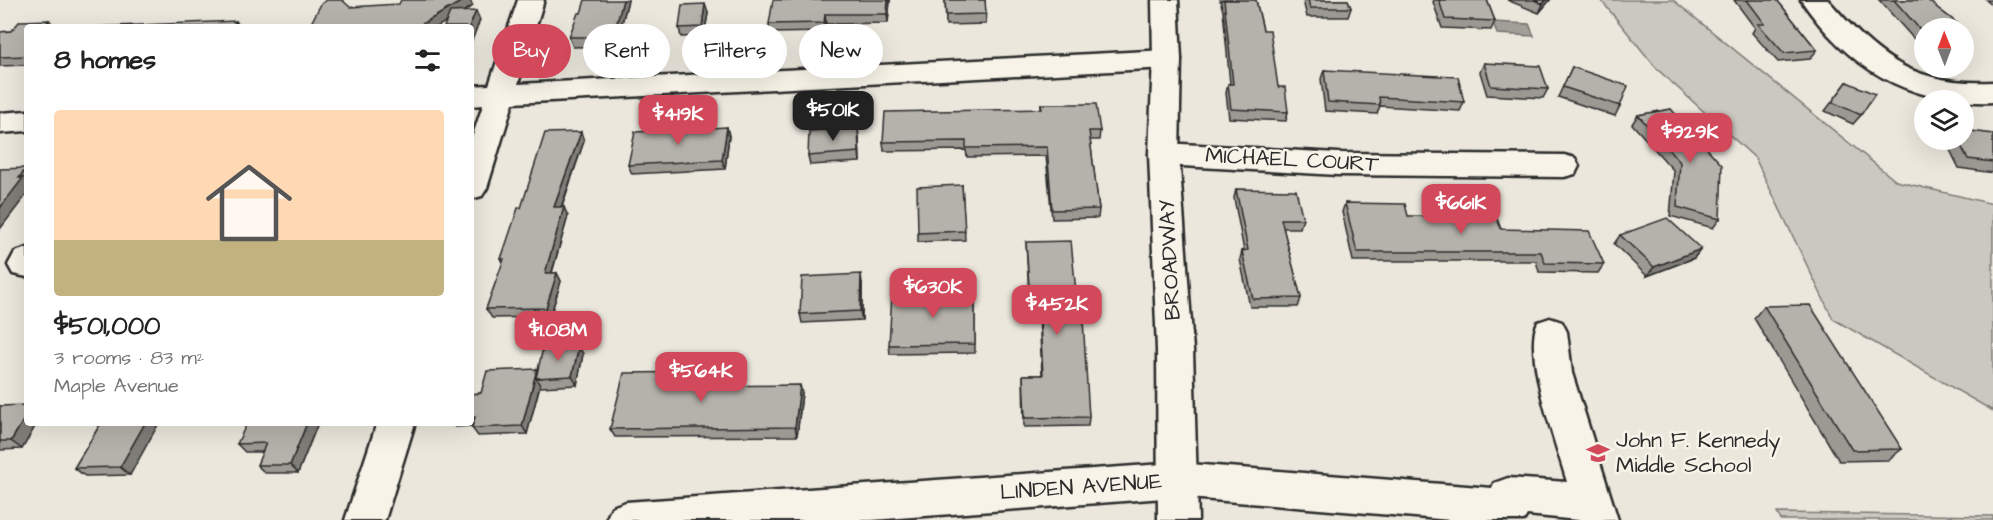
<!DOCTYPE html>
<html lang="en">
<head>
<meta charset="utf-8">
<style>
  :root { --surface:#fff; --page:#f2f2f2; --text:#222; --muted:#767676; --line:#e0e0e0; --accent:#d1495b }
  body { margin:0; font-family:"Architects Daughter",sans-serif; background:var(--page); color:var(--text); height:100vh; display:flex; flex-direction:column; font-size:22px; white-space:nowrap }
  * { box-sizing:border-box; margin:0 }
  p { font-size:20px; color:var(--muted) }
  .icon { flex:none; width:33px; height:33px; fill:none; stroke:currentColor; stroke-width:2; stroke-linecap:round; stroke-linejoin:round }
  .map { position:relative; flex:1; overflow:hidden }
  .details { position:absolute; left:24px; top:24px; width:450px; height:402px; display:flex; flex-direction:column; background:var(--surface); border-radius:6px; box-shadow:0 6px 24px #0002 }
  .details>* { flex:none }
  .banner { position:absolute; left:492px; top:24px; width:570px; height:54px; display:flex; gap:12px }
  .needle { width:39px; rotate:359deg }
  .fabs { position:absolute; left:1914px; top:18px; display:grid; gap:12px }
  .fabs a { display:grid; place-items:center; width:60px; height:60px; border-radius:50%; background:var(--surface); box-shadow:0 6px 24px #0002; font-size:30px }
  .price { position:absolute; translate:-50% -51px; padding:0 14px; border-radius:12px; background:var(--accent); color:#fff; font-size:20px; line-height:39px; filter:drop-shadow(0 2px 3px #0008) }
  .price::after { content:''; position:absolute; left:50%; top:36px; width:18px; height:14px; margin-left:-9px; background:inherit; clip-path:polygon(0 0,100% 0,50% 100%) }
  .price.active { background:#222; color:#fff }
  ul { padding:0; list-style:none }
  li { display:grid; align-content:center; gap:12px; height:318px; padding:0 30px }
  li+li { border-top:2px solid var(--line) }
  li span { display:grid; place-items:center; height:186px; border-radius:6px; color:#555 }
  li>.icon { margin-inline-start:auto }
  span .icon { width:108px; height:108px; fill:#fffc; stroke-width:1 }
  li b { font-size:26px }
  h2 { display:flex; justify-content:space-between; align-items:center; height:72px; padding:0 30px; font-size:26px }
  .chip { padding:0 21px; border-radius:27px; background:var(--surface); box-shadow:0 6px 24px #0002; font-size:21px; line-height:54px }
  .chip.active { background:var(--accent); color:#fff }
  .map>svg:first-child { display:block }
  .green { fill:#cbc8bf; stroke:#7b7a75; stroke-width:1.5 }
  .water { fill:#a29f98; stroke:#72716c; stroke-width:1.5 }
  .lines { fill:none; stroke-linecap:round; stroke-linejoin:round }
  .minor-casing { stroke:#2b2b2b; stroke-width:5 }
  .major-casing { stroke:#2b2b2b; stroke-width:5 }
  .minor { fill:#f7f3e8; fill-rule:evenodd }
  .major { fill:#f7f3e8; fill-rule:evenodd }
  .wall { fill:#9c9993; stroke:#2b2b2b; stroke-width:1.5 }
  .shaded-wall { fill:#7f7d78; stroke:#2b2b2b; stroke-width:1.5 }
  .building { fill:#b5b2ab; stroke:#2b2b2b; stroke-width:1.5 }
  .labels { text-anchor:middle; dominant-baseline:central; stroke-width:5; stroke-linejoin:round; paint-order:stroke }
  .street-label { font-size:22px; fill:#2b2b2b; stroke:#f7f3e8 }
  .poi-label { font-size:22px; fill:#2b2b2b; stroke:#f7f3e8; text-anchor:start }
</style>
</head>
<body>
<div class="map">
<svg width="1993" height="520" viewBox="0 0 1993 520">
  <rect width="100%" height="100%" fill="#ebe7dd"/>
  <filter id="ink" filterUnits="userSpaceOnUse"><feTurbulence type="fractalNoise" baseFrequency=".0167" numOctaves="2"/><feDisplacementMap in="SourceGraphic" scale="12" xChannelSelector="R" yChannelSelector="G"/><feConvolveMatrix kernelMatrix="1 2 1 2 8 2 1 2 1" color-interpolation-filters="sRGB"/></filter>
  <g filter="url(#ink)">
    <g class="green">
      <polygon points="1601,0 1673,0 1896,181 1993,204 1993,411 1833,319 1755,158 1657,69"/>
      <polygon points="1777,513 1993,516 1993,520 1781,520"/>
    </g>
    <polygon class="water" points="1493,22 1529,24 1534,36 1497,34"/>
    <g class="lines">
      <g class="minor-casing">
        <g id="minor">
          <polygon points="518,0 544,0 518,84 1167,50 1177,53 1181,59 1177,65 1167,68 513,103 487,188 482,196 471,199 471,141 483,105 471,106 471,86 489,85"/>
          <path d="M 1801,0 L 1828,0 C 1878,57 1913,86 1993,82 L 1993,102 C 1910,105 1848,69 1801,0 Z"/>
          <polygon points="27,111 27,131 0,133 0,113"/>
          <polygon points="1164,143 1338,153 1564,155 1575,158 1579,166 1575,174 1564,177 1338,175 1164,165 1153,162 1149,154 1153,146"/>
          <polygon points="27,248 27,277 13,274 8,265 15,252"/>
          <path d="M 1550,318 L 1562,322 L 1567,332 L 1572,373 L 1618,520 L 1578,520 L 1527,515 L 1524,520 L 1451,520 L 1177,497 L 872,520 L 606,520 L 612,507 L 626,502 L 1177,463 L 1492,488 L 1494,483 L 1508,478 L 1567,482 C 1557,446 1522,353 1538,322 Z"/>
          <polygon points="377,423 415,423 385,520 345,520"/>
        </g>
      </g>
      <g class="major-casing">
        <polygon id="major" points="1152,0 1178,0 1181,59 1179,154 1193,350 1198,520 1158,520 1157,350 1149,154 1153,59"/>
      </g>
      <use href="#minor" class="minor"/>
      <use href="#major" class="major"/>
    </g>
    <g class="wall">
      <polygon points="628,0 616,46 573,47 569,37 581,13"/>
      <polygon points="890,0 888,23 826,24 825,32 770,33 769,24"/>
      <polygon points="945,0 985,0 986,24 946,25"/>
      <polygon points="1220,0 1256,0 1263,30 1278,87 1288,112 1286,121 1229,118 1226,93 1228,84 1230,84 1223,11"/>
      <polygon points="1303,0 1348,0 1351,8 1348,17 1307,17"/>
      <polygon points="1434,0 1487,0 1495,21 1491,30 1442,28 1433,2"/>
      <polygon points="1507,0 1550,0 1539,13"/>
      <polygon points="1734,0 1777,0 1817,50 1810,59 1778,62 1752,33 1755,28"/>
      <polygon points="1879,0 1927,0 1962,27 1961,28 1924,28 1924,48 1922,48"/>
      <polygon points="1986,0 1993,0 1993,6"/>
      <polygon points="708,13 704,36 681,37 679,28"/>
      <polygon points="49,20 55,27 27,27 27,65 0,66 0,32 11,31"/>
      <polygon points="1484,63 1548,89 1543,98 1487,95 1480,72"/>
      <polygon points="1572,67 1620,106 1615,116 1558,97"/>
      <polygon points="1324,70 1464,102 1460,111 1380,106 1377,114 1325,111 1321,79"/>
      <polygon points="1847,82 1861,115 1853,124 1825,111"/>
      <polygon points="1041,104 1100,131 1099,140 1090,140 1099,209 1098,218 1052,219 1046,156 967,157 966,150 884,151 883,142 1041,109"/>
      <polygon points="1671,109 1720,219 1713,228 1670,216 1674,171 1632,124 1638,115"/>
      <polygon points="727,127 729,136 725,169 632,174 628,165"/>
      <polygon points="1993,134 1993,173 1959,168 1945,140 1964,140"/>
      <polygon points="859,137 860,162 810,165 808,156"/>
      <polygon points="584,141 562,207 568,216 552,273 557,273 561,281 550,317 492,318 486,309 503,263 501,259 521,208"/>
      <polygon points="962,185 965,240 918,242 918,233"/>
      <polygon points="1236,189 1303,219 1300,228 1283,228 1301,298 1298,307 1250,307 1240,259 1242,251 1244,251 1234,198"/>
      <polygon points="1345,203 1408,216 1501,229 1604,264 1598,273 1539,272 1536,261 1353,261 1342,212"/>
      <polygon points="1620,235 1701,249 1694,258 1647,276 1614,244"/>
      <polygon points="1026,242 1077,303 1089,417 1088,426 1024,427 1023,375 1042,375 1038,295 1029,295"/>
      <polygon points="862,283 862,320 802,323 800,314"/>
      <polygon points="975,293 975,353 890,354 889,345"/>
      <polygon points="1764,306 1902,449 1888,460 1839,461 1754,318"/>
      <polygon points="583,354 577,385 541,387 540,385 527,434 478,436 472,428 473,426 455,427 452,423 471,423 471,394 481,393 537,369 538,371"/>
      <polygon points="711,380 710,386 802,393 797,436 615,437 610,429"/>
      <polygon points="0,406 27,423 37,423 22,449 0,450"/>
      <polygon points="101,423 130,475 85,476 74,468"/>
      <polygon points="318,423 298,473 265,473 257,465 263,452 245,452 237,444"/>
    </g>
    <g class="shaded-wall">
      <polygon points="464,0 470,0 473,6 437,27 417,27"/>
      <polygon points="623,0 628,0 616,46 613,37"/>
      <polygon points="888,0 890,0 890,1 888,23 887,14"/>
      <polygon points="1546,0 1550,0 1539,13 1543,4"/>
      <polygon points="705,4 708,13 704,36 702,27"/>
      <polygon points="476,11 480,20 471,43 471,27 469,27"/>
      <polygon points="825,14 826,24 825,32 824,23"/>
      <polygon points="49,20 55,27 43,27"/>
      <polygon points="236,21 240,27 232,27"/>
      <polygon points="727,127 729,136 725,169 722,160"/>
      <polygon points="858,128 859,137 860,162 859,152"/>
      <polygon points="581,132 584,141 558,216 554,207"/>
      <polygon points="26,168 27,169 27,194 0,229 0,208"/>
      <polygon points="564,207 568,216 549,282 545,273"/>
      <polygon points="1701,249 1694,258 1647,276 1654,267"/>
      <polygon points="557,273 561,281 550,317 546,308"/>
      <polygon points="861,274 862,283 862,320 860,311"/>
      <polygon points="579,346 583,354 577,385 572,376"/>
      <polygon points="537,369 542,378 536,378 540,385 527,434 522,426"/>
      <polygon points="707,372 711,380 708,394 705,386"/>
      <polygon points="800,385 802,393 797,436 795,427"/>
      <polygon points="27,414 27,423 37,423 22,449 11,441"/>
      <polygon points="145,423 159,423 130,475 120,467"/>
      <polygon points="307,423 318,423 298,473 290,465"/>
    </g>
    <g class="building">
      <polygon points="327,0 342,0 350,7 399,4 401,0 464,0 417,27 309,27 321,4"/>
      <polygon points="585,0 623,0 613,37 569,37 578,13 581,13"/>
      <polygon points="773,0 888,0 887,14 825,14 824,23 769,24"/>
      <polygon points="945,0 985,0 986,14 946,15"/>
      <polygon points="1224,0 1256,0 1263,30 1270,30 1278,87 1285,87 1288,112 1231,109 1228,84 1233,84"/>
      <polygon points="1308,0 1348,0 1351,8 1310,8"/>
      <polygon points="1439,0 1487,0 1495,21 1445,19"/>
      <polygon points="1534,0 1546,0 1543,4"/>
      <polygon points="1747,0 1777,0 1817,50 1784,53 1758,24 1765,24"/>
      <polygon points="1894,0 1927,0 1962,27 1953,27 1954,28 1924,28 1924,34"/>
      <polygon points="705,4 702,27 679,28 682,5"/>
      <polygon points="476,11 469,27 444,27 450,12"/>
      <polygon points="49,20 43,27 27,27 27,56 0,57 0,32 11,31 20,21"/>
      <polygon points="236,21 232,27 90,27"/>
      <polygon points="1484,63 1540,66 1548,89 1491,86"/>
      <polygon points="1572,67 1628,86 1620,106 1563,87"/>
      <polygon points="1324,70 1458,77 1464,102 1379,97 1380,105 1328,102"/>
      <polygon points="1847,82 1875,94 1861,115 1832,102"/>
      <polygon points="1041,104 1096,104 1100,131 1089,131 1099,209 1052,210 1047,147 966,148 966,141 883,142 885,112 1042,109"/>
      <polygon points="1671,109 1722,165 1720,219 1677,207 1680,162 1638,115"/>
      <polygon points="727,127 722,160 628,165 635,132"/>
      <polygon points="858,128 859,152 808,156 809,131"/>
      <polygon points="1964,130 1993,134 1993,162 1968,159 1958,140 1964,140"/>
      <polygon points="581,132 554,207 564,207 545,273 557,273 546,308 486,309 504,259 501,259 518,208 521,208 545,133"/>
      <polygon points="26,168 19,178 23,178 0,208 0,169"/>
      <polygon points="962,185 965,231 918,233 917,187"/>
      <polygon points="1236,189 1296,190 1303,219 1281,219 1301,298 1253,299 1242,251 1248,250"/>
      <polygon points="1345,203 1405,204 1408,216 1496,216 1501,229 1589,231 1604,264 1545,263 1541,252 1357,252"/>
      <polygon points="1667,218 1701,249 1654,267 1620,235"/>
      <polygon points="1071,241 1077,303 1082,303 1089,417 1025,418 1023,375 1043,375 1038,286 1029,286 1026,242"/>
      <polygon points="861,274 860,311 800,314 802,277"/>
      <polygon points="975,293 975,344 889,345 892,294"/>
      <polygon points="1810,305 1902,449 1852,450 1764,306"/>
      <polygon points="579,346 572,376 536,378 543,348"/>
      <polygon points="537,369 522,426 472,428 475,417 471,418 471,394 481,393 487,371"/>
      <polygon points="707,372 705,386 800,385 795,427 610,429 624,373"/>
      <polygon points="27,405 27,414 11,441 0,441 0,406"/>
      <polygon points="101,423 145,423 120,467 74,468"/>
      <polygon points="247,423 307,423 290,465 257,465 266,443 237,444"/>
    </g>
  </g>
  <defs>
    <g id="school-bare" transform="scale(1.8)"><path d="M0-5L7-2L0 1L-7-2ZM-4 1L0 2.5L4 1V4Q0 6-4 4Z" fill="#d1495b" stroke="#f7f3e8" stroke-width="2.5" paint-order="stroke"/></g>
  </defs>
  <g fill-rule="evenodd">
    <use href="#school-bare" x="1598" y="453"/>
  </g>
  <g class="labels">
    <g class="street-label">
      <text transform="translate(1292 160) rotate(3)">MICHAEL COURT</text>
      <text transform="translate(1170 260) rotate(-93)">BROADWAY</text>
      <text transform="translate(1081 487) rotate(-4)">LINDEN AVENUE</text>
    </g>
    <g class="poi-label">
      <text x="1616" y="440">John F. Kennedy<tspan x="1616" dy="25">Middle School</tspan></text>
    </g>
  </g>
</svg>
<div class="fabs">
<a><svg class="needle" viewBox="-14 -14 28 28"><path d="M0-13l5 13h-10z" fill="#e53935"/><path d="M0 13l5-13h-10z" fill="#767676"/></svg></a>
<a><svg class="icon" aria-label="layers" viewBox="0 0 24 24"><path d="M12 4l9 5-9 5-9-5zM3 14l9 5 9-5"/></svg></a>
</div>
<b class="price active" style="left:833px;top:142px">$501K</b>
<b class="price" style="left:678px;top:146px">$419K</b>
<b class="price" style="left:1690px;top:164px">$929K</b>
<b class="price" style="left:1461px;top:235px">$661K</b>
<b class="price" style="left:933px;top:319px">$630K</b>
<b class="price" style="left:1057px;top:336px">$452K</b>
<b class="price" style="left:558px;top:362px">$1.08M</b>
<b class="price" style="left:701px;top:403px">$564K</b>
<div class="banner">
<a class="chip active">Buy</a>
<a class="chip">Rent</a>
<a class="chip">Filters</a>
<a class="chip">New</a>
</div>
<section class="details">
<h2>8 homes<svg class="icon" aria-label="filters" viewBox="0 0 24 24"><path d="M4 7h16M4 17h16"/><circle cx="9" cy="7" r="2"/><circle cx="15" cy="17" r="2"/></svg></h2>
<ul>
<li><span style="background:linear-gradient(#ffd9b3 70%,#c2b280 0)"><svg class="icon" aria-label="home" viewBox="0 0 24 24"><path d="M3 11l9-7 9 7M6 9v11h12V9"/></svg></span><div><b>$501,000</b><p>3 rooms · 83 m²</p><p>Maple Avenue</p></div></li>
</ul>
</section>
</div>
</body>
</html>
